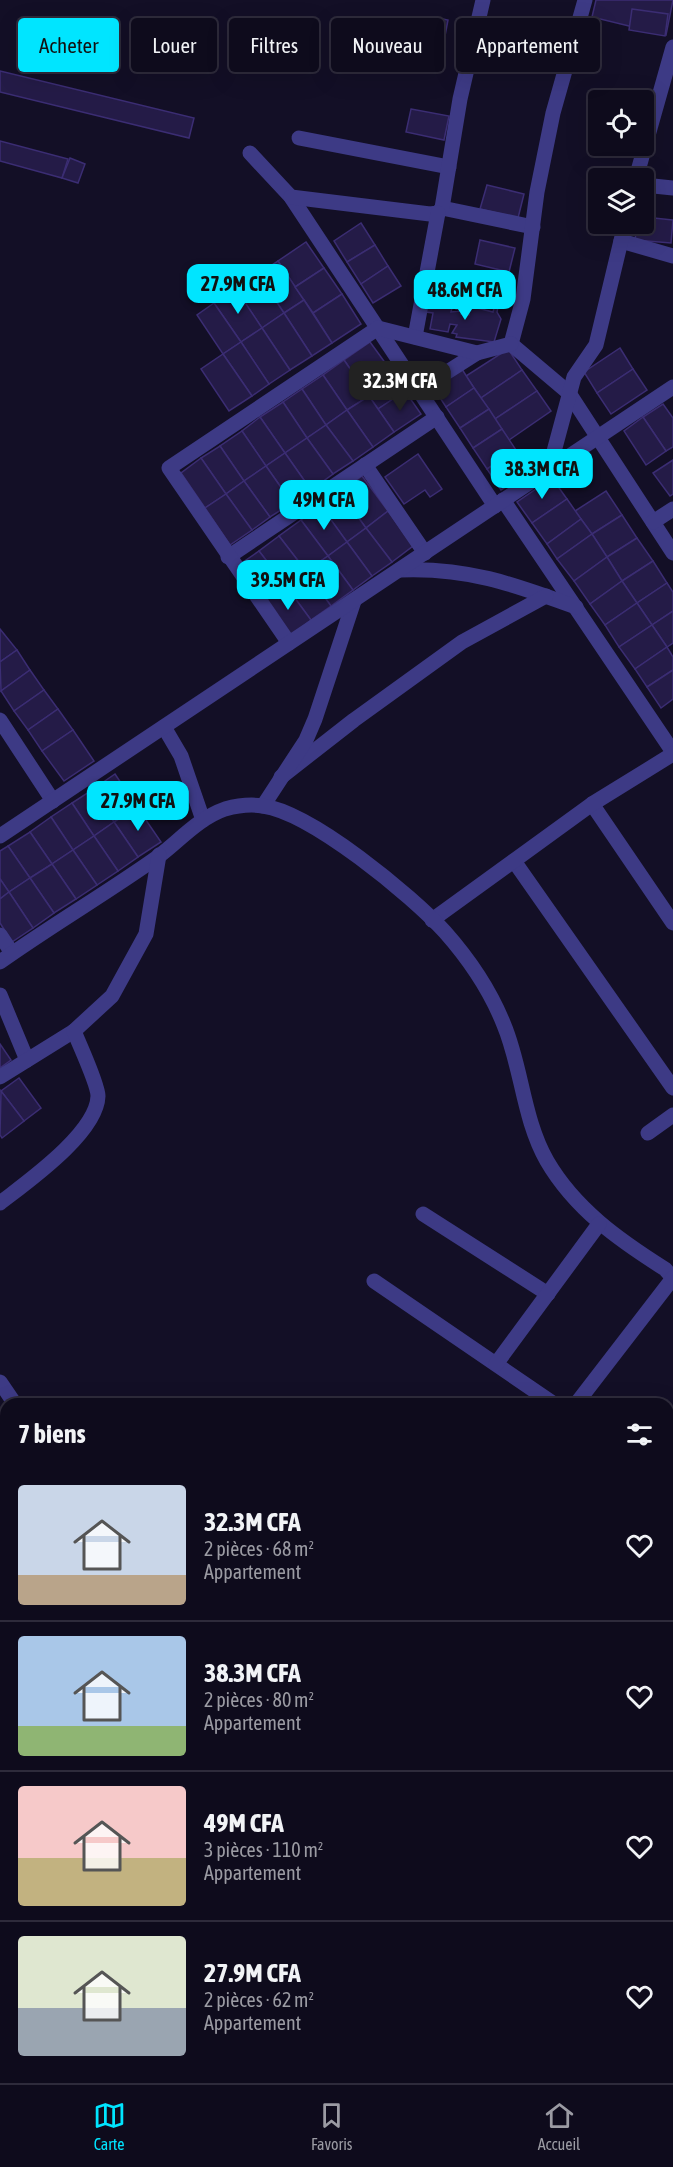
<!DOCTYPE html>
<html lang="fr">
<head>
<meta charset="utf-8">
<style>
  :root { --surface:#0e0b1c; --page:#1c1929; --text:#f1f3f6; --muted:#9b9ba3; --line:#2e2b3b; --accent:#00e5ff }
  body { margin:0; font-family:"Asap Condensed",sans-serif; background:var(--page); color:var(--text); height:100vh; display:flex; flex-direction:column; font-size:22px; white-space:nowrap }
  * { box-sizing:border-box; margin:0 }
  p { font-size:20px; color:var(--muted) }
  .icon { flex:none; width:33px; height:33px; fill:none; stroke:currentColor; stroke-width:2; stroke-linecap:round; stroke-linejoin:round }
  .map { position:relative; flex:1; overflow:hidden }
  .side { position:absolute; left:0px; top:1398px; width:674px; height:686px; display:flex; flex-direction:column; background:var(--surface); border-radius:18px 18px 0 0; box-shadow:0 6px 24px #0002,0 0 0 2px var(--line) }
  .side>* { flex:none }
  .banner { position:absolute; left:18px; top:18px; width:638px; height:54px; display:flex; gap:12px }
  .controls { position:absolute; left:588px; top:90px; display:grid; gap:12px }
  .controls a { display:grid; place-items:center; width:66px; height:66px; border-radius:6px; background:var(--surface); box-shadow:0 6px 24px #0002,0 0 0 2px var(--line); font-size:30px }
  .price { position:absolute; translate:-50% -51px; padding:0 14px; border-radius:12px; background:var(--accent); color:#111; font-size:20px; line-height:39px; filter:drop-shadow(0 2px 3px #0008) }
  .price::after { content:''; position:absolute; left:50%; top:36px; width:18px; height:14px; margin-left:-9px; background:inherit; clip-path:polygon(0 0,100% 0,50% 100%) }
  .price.selected { background:#222; color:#fff }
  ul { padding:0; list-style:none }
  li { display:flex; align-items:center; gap:18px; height:150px; padding:0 18px }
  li+li { border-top:2px solid var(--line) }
  li span { display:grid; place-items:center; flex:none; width:168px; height:120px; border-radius:6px; color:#555 }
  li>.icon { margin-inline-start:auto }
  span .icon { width:72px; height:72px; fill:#fffc; stroke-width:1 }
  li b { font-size:26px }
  h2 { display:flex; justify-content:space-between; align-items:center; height:72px; padding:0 18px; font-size:26px }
  .chip { padding:0 21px; border-radius:6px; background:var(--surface); box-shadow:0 6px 24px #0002,0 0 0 2px var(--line); font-size:21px; line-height:54px }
  .chip.selected { background:var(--accent); color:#111 }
  .dock { display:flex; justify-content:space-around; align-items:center; height:84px; border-top:2px solid var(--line); background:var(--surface); font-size:16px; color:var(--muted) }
  .dock a { display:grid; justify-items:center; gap:3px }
  .dock .selected { color:var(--accent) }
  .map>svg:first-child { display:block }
  .building { fill:#241b47; stroke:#3b2d73; stroke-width:1.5 }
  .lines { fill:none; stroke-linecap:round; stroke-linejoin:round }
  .minor { stroke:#3d3a85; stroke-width:15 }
</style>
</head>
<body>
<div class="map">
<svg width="673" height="2083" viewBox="0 0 673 2083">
  <rect width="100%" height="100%" fill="#130f26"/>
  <g class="building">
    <polygon points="596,0 673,0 666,35 592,17"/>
    <polygon points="632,9 668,14 665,36 629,30"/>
    <polygon points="433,17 448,20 441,57 426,55"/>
    <polygon points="0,71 194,118 189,138 0,92"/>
    <polygon points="411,109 449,116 444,140 406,132"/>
    <polygon points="0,141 68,159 62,178 0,161"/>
    <polygon points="70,158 85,164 78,183 62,178"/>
    <polygon points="487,185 524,194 518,218 480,209"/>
    <polygon points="644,217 673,220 671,243 635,240 637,224 644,224"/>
    <polygon points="361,223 375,245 347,262 334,241"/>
    <polygon points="480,240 515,248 509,272 475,264"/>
    <polygon points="306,242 324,268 295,287 278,261"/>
    <polygon points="375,245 388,266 361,284 347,262"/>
    <polygon points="278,261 304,300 284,313 258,274"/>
    <polygon points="388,266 401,286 373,303 361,284"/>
    <polygon points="324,268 342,294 313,313 295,287"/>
    <polygon points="258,274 284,313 262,328 236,289"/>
    <polygon points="236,289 262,328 241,342 214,303"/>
    <polygon points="342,294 361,324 332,343 313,313"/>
    <polygon points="497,296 500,297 497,312 501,319 494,342 456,337 457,334 452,333 457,325 450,324 448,332 430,329 433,313 426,312 424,301 453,304 451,312 461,311 461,314 469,315 469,313 456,309 458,303 493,312"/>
    <polygon points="304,300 332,343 312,356 284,313"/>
    <polygon points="214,303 241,342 223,354 197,315"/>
    <polygon points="284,313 312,356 290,370 262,328"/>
    <polygon points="262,328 290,370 269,384 241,342"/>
    <polygon points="241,342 269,384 252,396 223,354"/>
    <polygon points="370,342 389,368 362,386 344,360"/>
    <polygon points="620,348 633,369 597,393 584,372"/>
    <polygon points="508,349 522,370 481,398 466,376"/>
    <polygon points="223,354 252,396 229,411 201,369"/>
    <polygon points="344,360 369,396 347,410 323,375"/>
    <polygon points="460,366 474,388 446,407 431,384"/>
    <polygon points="389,368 405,391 378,409 362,386"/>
    <polygon points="633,369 647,390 611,414 597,393"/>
    <polygon points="522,370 537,391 495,419 481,398"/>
    <polygon points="323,375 347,410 326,425 302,389"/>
    <polygon points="474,388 489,409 460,428 446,407"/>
    <polygon points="302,389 326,425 307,438 283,402"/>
    <polygon points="405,391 421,414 394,432 378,409"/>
    <polygon points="537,391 551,411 509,440 495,419"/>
    <polygon points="369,396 394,432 373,447 347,410"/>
    <polygon points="283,402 307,438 285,453 260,417"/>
    <polygon points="663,404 673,418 673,447 666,451 643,417"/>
    <polygon points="489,409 502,429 473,448 460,428"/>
    <polygon points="347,410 373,447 353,461 326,425"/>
    <polygon points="260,417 285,453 266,466 242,431"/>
    <polygon points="643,417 666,451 646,465 624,431"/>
    <polygon points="326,425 353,461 333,474 307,438"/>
    <polygon points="502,429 516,450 487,469 473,448"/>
    <polygon points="242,431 266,466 244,481 220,446"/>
    <polygon points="307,438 333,474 311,490 285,453"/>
    <polygon points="220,446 244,481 226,494 201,458"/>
    <polygon points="516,450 530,471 501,490 487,469"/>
    <polygon points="285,453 311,490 292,503 266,466"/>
    <polygon points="418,454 442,489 430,497 425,490 404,504 385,477"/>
    <polygon points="201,458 226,494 205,508 181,473"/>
    <polygon points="673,460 673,494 670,496 653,473"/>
    <polygon points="266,466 292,503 270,517 244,481"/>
    <polygon points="362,476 388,511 366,528 340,492"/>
    <polygon points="552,478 567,499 532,523 517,502"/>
    <polygon points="244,481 270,517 252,530 226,494"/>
    <polygon points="606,491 622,515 592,534 575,511"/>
    <polygon points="340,492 366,528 347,542 321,506"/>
    <polygon points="226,494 252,530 230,545 205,508"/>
    <polygon points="567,499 581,519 547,544 532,523"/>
    <polygon points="321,506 347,542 328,556 301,520"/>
    <polygon points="388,511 413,546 392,562 366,528"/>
    <polygon points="622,515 637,538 607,557 592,534"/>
    <polygon points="581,519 592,534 557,559 547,544"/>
    <polygon points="301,520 328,556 306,571 279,536"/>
    <polygon points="366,528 392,562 372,576 347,542"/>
    <polygon points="592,534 607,557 574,581 557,559"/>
    <polygon points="279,536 306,571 286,586 259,551"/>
    <polygon points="637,538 653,561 622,581 607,557"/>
    <polygon points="347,542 372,576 353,590 328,556"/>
    <polygon points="259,551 286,586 265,601 239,565"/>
    <polygon points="328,556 353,590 331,606 306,571"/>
    <polygon points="607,557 622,581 590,604 574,581"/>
    <polygon points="653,561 667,583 637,603 622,581"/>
    <polygon points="306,571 331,606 311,620 286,586"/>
    <polygon points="622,581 637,603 605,625 590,604"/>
    <polygon points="667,583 673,592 673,611 652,625 637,603"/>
    <polygon points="286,586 311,620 290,636 265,601"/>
    <polygon points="637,603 652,625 619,647 605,625"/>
    <polygon points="673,611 673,643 667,647 652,625"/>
    <polygon points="652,625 667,647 635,669 619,647"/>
    <polygon points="0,629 17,650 0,662"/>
    <polygon points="667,647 673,657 673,670 647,687 635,669"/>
    <polygon points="17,650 30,670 1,691 0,662"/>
    <polygon points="30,670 44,690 14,711 1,691"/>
    <polygon points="673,670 673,699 661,708 647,687"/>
    <polygon points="44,690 58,709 28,730 14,711"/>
    <polygon points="58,709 73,730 42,751 28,730"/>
    <polygon points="73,730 94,761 64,781 42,751"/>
    <polygon points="115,774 137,807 114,822 92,790"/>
    <polygon points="92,790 114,822 94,836 72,803"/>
    <polygon points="72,803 94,836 73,850 51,817"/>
    <polygon points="137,807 161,842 138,857 114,822"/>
    <polygon points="51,817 73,850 52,864 30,832"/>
    <polygon points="114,822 138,857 118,871 94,836"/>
    <polygon points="30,832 52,864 30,878 8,846"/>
    <polygon points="94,836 118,871 97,885 73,850"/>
    <polygon points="8,846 30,878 9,892 0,879 0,851"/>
    <polygon points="73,850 97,885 76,899 52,864"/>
    <polygon points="52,864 76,899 54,913 30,878"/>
    <polygon points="30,878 54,913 33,928 9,892"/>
    <polygon points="0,879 9,892 0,899"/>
    <polygon points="9,892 33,928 12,942 0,923 0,899"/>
    <polygon points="0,1044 11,1060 0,1068"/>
    <polygon points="19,1078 41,1108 24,1121 1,1091"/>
    <polygon points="1,1091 24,1121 2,1138 0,1135"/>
  </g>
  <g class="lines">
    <g class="minor">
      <polyline points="299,138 449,167"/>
      <polyline points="250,153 291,197 495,506"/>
      <polyline points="636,178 673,47"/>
      <polyline points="644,185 673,188"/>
      <polyline points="291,197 430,214 438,213 442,208 533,227"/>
      <polyline points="442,208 460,99 483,0"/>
      <polyline points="621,241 673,256"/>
      <polyline points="415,337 438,213"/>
      <polyline points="511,344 523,299 537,192 553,113 585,0"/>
      <polyline points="511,344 569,393 673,553"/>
      <polyline points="419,390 477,353 511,344"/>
      <polyline points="365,465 425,553"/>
      <polyline points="549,470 574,377 596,345 625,224"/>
      <polyline points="503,500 673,752"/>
      <polyline points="653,522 673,509"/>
      <polyline points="228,557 437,417"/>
      <path d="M 399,570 C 467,567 513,584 576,607"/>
      <polyline points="289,643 169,468 378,328 477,353"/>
      <polyline points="0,720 53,801"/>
      <polyline points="164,727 181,756 203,820"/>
      <polyline points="281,777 354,720 462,642 546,596"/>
      <polyline points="592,804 673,923"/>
      <polyline points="263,806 306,740 315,719 354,601"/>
      <polyline points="0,836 673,387"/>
      <polyline points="514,861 673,1088"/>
      <polyline points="432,920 592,804 673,754"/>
      <polyline points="0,935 12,953"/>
      <path d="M 0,962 C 52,925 107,893 159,856 C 180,840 199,818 225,809 C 236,806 251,804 263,806 C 312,813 411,895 445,932 C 468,958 491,992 504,1025 C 522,1068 523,1119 547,1161 C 575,1209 619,1240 665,1269 L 673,1278"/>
      <polyline points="0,995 27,1060"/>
      <polyline points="0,1077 74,1031"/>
      <polyline points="648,1133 673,1115"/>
      <path d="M 0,1203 C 27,1182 97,1133 98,1096 C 98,1084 79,1044 74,1031 L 112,996 L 146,934 L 159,855"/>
      <polyline points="423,1214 548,1294"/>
      <polyline points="374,1281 554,1404"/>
      <polyline points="496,1364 599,1224"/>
      <polyline points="0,1382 15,1404"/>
      <polyline points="576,1404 673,1278"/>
      <polyline points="0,1418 6,1426"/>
      <polyline points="668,1460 673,1447"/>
      <polyline points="0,1512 6,1508"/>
      <polyline points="0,1595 6,1591"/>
      <polyline points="668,1601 673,1603"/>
      <polyline points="0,1717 6,1713"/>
      <polyline points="0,1838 6,1834"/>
      <polyline points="0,1856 6,1865"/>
      <polyline points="0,1958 6,1953"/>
      <polyline points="0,1983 6,1979"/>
      <polyline points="90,2078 94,2083"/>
      <polyline points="446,2078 450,2083"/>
      <polyline points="187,2083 195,2078"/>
      <polyline points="358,2083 366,2078"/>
    </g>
  </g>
</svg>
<div class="controls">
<a><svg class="icon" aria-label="locate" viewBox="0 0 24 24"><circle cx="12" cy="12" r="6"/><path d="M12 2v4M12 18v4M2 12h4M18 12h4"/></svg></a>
<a><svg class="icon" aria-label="layers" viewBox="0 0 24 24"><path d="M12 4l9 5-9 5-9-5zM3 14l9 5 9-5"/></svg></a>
</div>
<b class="price" style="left:238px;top:315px">27.9M CFA</b>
<b class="price" style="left:465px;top:321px">48.6M CFA</b>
<b class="price selected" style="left:400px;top:412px">32.3M CFA</b>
<b class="price" style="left:542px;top:500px">38.3M CFA</b>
<b class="price" style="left:324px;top:531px">49M CFA</b>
<b class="price" style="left:288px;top:611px">39.5M CFA</b>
<b class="price" style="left:138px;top:832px">27.9M CFA</b>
<div class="banner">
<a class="chip selected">Acheter</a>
<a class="chip">Louer</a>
<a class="chip">Filtres</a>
<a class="chip">Nouveau</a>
<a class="chip">Appartement</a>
</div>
<section class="side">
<h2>7 biens<svg class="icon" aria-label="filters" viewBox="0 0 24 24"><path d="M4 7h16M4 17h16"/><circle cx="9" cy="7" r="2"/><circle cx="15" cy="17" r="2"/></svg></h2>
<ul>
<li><span style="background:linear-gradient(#c9d6e8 75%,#b9a48a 0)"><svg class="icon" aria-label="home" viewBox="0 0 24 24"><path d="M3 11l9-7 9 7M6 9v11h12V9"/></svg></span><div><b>32.3M CFA</b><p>2 pièces · 68 m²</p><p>Appartement</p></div><svg class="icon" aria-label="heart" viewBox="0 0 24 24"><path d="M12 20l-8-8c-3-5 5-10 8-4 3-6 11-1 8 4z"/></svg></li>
<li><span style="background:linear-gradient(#a9c7e8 75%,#8fb573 0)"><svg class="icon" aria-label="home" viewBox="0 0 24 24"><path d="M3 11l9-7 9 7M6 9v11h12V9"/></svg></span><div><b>38.3M CFA</b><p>2 pièces · 80 m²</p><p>Appartement</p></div><svg class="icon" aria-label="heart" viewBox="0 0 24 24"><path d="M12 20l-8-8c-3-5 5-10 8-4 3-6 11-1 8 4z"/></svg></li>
<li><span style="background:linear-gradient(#f6c9c9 60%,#c2b280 0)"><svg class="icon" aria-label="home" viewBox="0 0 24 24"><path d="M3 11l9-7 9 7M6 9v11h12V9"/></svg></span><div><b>49M CFA</b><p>3 pièces · 110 m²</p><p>Appartement</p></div><svg class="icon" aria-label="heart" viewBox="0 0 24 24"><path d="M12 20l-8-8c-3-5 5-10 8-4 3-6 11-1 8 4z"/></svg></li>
<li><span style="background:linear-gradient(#dfe7d0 60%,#9aa5b1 0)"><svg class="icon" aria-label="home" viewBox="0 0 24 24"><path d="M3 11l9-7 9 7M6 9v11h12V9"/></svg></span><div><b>27.9M CFA</b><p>2 pièces · 62 m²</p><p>Appartement</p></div><svg class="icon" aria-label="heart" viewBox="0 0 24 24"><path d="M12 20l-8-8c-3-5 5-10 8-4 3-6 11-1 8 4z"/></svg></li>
</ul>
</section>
</div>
<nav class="dock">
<a class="selected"><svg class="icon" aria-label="map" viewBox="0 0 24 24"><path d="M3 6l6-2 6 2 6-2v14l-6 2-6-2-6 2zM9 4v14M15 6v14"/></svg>Carte</a>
<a><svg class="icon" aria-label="saved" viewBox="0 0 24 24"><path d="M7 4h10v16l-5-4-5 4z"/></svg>Favoris</a>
<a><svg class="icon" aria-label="home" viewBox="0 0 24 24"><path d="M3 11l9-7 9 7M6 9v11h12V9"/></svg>Accueil</a>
</nav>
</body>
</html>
